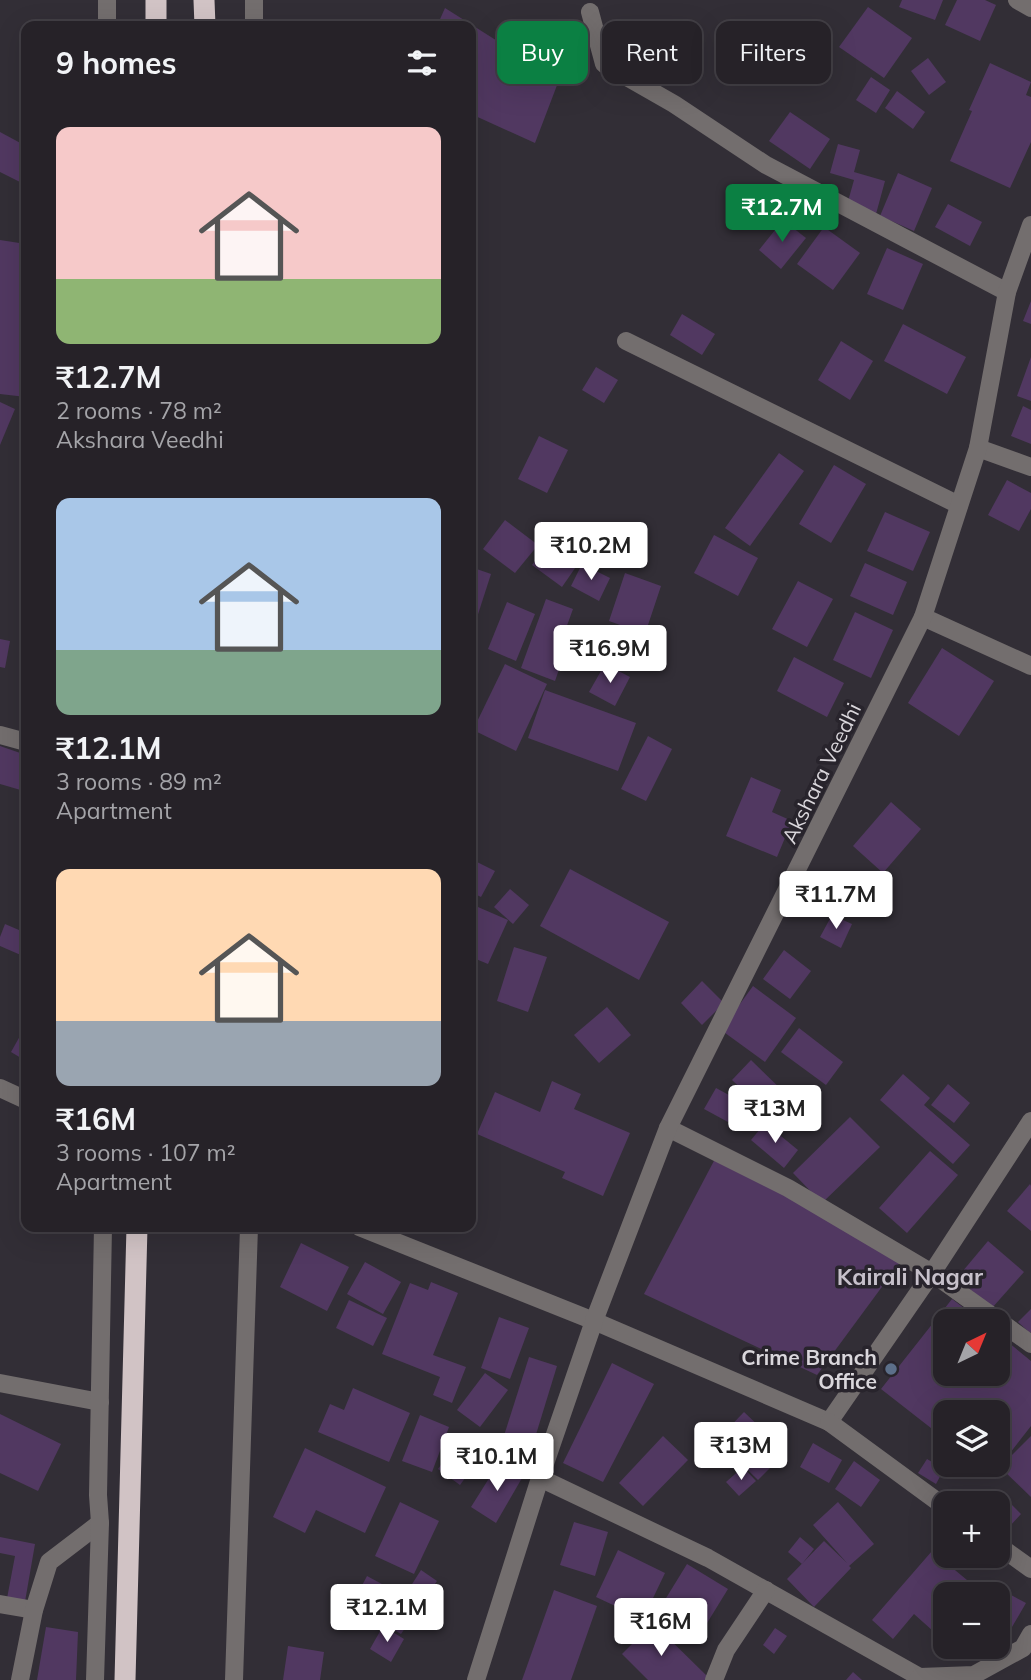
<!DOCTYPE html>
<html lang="en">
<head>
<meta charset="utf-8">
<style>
  :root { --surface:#262228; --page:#2e2a30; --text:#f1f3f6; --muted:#a4a4a8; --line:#423f45; --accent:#0b8043 }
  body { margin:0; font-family:Mulish,sans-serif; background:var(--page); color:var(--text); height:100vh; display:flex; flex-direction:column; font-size:26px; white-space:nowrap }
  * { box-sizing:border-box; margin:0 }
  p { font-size:23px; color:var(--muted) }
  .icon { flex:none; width:38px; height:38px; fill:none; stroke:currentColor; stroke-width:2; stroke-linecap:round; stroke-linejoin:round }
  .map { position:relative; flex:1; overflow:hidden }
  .details { position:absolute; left:21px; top:21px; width:455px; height:1211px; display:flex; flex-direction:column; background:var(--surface); border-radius:14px; box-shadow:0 7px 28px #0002,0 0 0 2px var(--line) }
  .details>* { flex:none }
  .banner { position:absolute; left:497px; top:21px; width:429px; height:63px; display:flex; gap:14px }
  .needle { width:46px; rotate:43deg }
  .buttons { position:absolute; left:933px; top:1309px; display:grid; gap:14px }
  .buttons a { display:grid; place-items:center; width:77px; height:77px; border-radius:14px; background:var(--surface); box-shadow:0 7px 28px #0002,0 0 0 2px var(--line); font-size:35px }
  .price { position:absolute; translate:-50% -60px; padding:0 16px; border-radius:7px; background:#fff; color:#222; font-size:23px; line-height:46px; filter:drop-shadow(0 2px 4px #0008) }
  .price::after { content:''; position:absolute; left:50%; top:42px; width:21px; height:16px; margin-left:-10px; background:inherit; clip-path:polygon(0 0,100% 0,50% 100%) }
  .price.selected { background:var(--accent); color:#fff }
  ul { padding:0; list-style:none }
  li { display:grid; align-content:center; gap:14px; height:371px; padding:0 35px }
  li span { display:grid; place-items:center; height:217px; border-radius:14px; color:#555 }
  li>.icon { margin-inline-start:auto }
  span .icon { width:126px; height:126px; fill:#fffc; stroke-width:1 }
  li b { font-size:30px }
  h2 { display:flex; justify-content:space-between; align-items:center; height:84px; padding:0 35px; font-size:30px }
  .chip { padding:0 24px; border-radius:14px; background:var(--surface); box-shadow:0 7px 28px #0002,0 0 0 2px var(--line); font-size:24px; line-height:63px }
  .chip.selected { background:var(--accent); color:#fff }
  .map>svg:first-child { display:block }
  .building { fill:#513861 }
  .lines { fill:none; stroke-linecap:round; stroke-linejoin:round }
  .minor { stroke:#736e6e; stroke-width:18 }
  .highway { stroke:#d1c3c5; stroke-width:21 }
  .service-dot { fill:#5c6f8a; stroke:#28242c; stroke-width:2.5 }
  .labels { text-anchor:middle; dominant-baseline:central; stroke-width:7; stroke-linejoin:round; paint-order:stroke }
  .street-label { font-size:21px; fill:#dad7dc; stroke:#28242c }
  .poi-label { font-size:21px; font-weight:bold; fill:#dad7dc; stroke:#28242c; text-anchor:end }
  .neighbourhood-label { font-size:23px; font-weight:bold; fill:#c7c1cb; stroke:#28242c }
</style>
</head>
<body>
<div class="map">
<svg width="1031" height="1680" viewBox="0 0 1031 1680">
  <rect width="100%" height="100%" fill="#322e36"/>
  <g class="building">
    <polygon points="902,0 943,0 935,20 899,7"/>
    <polygon points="957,0 985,0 996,5 980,41 945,25"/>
    <polygon points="868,7 912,38 884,78 839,47"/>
    <polygon points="445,8 559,80 535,143 471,114 471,26 437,26"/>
    <polygon points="928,58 946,82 929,95 911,71"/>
    <polygon points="990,63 1031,82 1026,95 1031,97 1031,142 1010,188 950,161 972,111 969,110"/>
    <polygon points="871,77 890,90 876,113 856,100"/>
    <polygon points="897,91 925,112 913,129 885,108"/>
    <polygon points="790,112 830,139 810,169 769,141"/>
    <polygon points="0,132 26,146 26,185 0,172"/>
    <polygon points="838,144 860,150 854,172 885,181 876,214 847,205 854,180 830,173"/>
    <polygon points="898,173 932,188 914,231 880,216"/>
    <polygon points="948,204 982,222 970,246 935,227"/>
    <polygon points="783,220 806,238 781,269 759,250"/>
    <polygon points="824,227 860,253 833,290 797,264"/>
    <polygon points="0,240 26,244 26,397 0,394"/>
    <polygon points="887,248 923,264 903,310 867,294"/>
    <polygon points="1031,301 1031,324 1023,321"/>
    <polygon points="682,314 715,334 702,355 670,335"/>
    <polygon points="903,324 966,357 947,394 884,361"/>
    <polygon points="841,341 873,361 850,400 818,380"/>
    <polygon points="1031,357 1031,401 1017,396"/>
    <polygon points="596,367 618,380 604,403 582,390"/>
    <polygon points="0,402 15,409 0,445"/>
    <polygon points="1023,406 1031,410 1031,444 1011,436"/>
    <polygon points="26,430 26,452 19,450"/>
    <polygon points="539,436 568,450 547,493 518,479"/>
    <polygon points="779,453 804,471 750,546 725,528"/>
    <polygon points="834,465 866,484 831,543 799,524"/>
    <polygon points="1007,480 1031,493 1031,509 1019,531 988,515"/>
    <polygon points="885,512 930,532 913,571 867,551"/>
    <polygon points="505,520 538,545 515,573 483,549"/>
    <polygon points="714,535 758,558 738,596 694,573"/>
    <polygon points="551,540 580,561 562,587 532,565"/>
    <polygon points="865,563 907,582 893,615 850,596"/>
    <polygon points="582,564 610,578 599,601 571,586"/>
    <polygon points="471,567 491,574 471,636"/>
    <polygon points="625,573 661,586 645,634 609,621"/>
    <polygon points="798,581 833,599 807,647 772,629"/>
    <polygon points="546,599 573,609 561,642 568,644 555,681 521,668"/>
    <polygon points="507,602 535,614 516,661 488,649"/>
    <polygon points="855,612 893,630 871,678 833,660"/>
    <polygon points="0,639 10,641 5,668 0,667"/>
    <polygon points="942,648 994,681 959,736 908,703"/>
    <polygon points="794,657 844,683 827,717 777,691"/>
    <polygon points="505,664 547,684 516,751 473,730"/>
    <polygon points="605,664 630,677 615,706 589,692"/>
    <polygon points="545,690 636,723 618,771 528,738"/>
    <polygon points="648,736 672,749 646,801 621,789"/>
    <polygon points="0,746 26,755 26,784 24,791 0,784"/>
    <polygon points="751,777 781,790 772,812 792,821 777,857 726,836"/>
    <polygon points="891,802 921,829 883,873 853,846"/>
    <polygon points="471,859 495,871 481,897 471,892"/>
    <polygon points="570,869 669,922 639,980 540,926"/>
    <polygon points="510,889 529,905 513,924 494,907"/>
    <polygon points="471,904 508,920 488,964 471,957"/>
    <polygon points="832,915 852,924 841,948 820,937"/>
    <polygon points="5,924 26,933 26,948 23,956 0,946 0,937"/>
    <polygon points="514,947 547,957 528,1012 497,1001"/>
    <polygon points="784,950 811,971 790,999 763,979"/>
    <polygon points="702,981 724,1003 702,1025 681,1003"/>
    <polygon points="753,986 796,1018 765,1062 721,1030"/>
    <polygon points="607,1007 631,1035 599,1063 574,1035"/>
    <polygon points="799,1028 843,1062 826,1085 781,1052"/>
    <polygon points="20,1036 26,1039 26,1061 11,1052"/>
    <polygon points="751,1060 789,1097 770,1116 732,1080"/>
    <polygon points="903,1074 930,1098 924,1105 970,1145 953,1164 880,1100"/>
    <polygon points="552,1081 581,1094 574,1109 630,1133 603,1196 562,1178 565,1172 477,1134 495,1092 540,1112"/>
    <polygon points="948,1084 970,1103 954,1123 931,1105"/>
    <polygon points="716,1088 740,1101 728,1122 704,1109"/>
    <polygon points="850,1117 880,1147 822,1203 793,1173"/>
    <polygon points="765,1123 798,1150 784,1168 751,1140"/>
    <polygon points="930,1151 958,1175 907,1233 879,1208"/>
    <polygon points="716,1157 901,1261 817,1375 644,1294"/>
    <polygon points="1030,1184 1031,1186 1031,1231 1007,1211"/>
    <polygon points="988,1241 1024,1272 992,1308 957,1278"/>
    <polygon points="301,1243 349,1267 327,1311 280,1287"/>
    <polygon points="365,1262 401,1282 383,1314 347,1294"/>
    <polygon points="431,1282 458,1293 433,1355 466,1367 452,1403 433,1395 440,1377 382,1354 410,1283 428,1290"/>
    <polygon points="952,1299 981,1321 945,1321 945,1374 998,1374 998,1334 1031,1361 1031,1426 992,1476 978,1465 998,1465 998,1412 945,1412 945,1439 881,1389"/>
    <polygon points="349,1300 387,1318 373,1346 336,1328"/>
    <polygon points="1031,1309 1031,1332 1030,1333 1018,1322"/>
    <polygon points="499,1317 529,1328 510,1379 481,1368"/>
    <polygon points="529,1357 557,1366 530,1454 501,1445"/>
    <polygon points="612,1363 654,1384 603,1482 563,1463"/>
    <polygon points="485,1373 508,1390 480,1427 457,1410"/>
    <polygon points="353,1388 410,1413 389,1462 318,1432 330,1404 344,1410"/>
    <polygon points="744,1412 786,1452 758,1480 717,1440"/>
    <polygon points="0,1414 61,1444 38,1491 0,1473"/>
    <polygon points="420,1415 449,1427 432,1472 402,1461"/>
    <polygon points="663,1436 688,1460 643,1506 619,1483"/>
    <polygon points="1031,1436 1031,1497 1000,1467"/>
    <polygon points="460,1438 482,1455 460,1485 438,1469"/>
    <polygon points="813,1443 842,1460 829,1483 800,1467"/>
    <polygon points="305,1448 386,1487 365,1533 316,1510 305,1533 273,1517"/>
    <polygon points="927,1459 944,1469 936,1484 918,1473"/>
    <polygon points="854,1461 880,1480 861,1507 835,1489"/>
    <polygon points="498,1464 522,1478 496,1523 471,1507"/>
    <polygon points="743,1467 756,1481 739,1496 726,1482"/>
    <polygon points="1000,1493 1021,1514 998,1539 998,1503 991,1503"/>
    <polygon points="400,1502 439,1521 414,1574 375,1556"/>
    <polygon points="838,1502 874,1544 849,1566 851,1568 814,1607 787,1579 824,1541 847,1563 813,1525"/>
    <polygon points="574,1522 608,1532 595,1576 560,1565"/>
    <polygon points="0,1537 35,1544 23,1613 5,1609 15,1556 0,1553"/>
    <polygon points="800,1537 814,1549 802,1564 788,1552"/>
    <polygon points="618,1550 665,1573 643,1619 596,1597"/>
    <polygon points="932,1551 973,1585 965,1594 945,1594 945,1617 933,1631 914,1614 893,1639 872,1620"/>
    <polygon points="687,1564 728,1589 696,1641 655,1616"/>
    <polygon points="421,1570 437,1581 401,1634 386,1625"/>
    <polygon points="367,1576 393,1590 374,1626 348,1612"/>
    <polygon points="998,1588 1026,1603 1012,1627 998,1619 998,1594 994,1594"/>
    <polygon points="554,1590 597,1606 571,1680 522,1680"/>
    <polygon points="653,1623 708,1677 705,1680 648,1680 622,1654"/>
    <polygon points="383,1626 404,1639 391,1662 370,1649"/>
    <polygon points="46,1627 78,1632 76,1680 37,1680"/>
    <polygon points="775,1628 787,1636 774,1654 763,1645"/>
    <polygon points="998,1630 1006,1640 985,1657 976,1647 998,1647"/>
    <polygon points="288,1646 324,1652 320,1680 283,1680"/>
    <polygon points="853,1672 862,1680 846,1680"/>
  </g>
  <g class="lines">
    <g class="minor">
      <polyline points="107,0 107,26"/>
      <polyline points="1017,0 1031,8"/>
      <polyline points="590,12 604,64 674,104 766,165 1007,292"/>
      <polyline points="254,26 254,0"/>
      <polyline points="626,341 959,505"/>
      <polyline points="978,448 1031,467"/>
      <polyline points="923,617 1031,666"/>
      <polyline points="0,735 26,742"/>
      <polyline points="0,1088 26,1100"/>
      <polyline points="668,1128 788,1188 932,1273 1031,1344"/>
      <polyline points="359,1227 594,1321 829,1422 932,1273 1031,1121"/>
      <polyline points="0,1383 100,1402"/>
      <polyline points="829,1422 945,1507"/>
      <polyline points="540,1478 708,1558 925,1680"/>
      <polyline points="998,1545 1031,1569"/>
      <polyline points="0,1604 34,1610"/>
      <polyline points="20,1680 34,1610 49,1562 100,1523"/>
      <polyline points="95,1680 100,1523 98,1495 103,1227"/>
      <polyline points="234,1680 249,1227"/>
      <polyline points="476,1680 540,1478 594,1321 668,1128 923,617 978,448 1007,292 1031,225"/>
      <polyline points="714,1680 726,1650 766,1590"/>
      <polyline points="918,1680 920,1677 974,1675 1023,1648 1031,1634"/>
    </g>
    <g class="highway">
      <polyline points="204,0 205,26"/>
      <polyline points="156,26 156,0"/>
      <polyline points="125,1680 137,1227"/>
    </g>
  </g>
  <circle class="service-dot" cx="891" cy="1369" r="7"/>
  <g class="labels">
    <g class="street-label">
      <text transform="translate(821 773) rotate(-64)">Akshara Veedhi</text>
    </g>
    <g class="poi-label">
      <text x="877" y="1357">Crime Branch<tspan x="877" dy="24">Office</tspan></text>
    </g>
    <g class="neighbourhood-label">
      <text x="910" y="1276">Kairali Nagar</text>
    </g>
  </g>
</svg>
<div class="buttons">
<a><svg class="needle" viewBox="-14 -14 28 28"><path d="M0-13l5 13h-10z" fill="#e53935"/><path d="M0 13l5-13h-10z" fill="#a4a4a8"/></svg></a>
<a><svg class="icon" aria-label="layers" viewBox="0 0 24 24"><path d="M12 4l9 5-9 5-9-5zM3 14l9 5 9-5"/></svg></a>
<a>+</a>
<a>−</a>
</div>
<b class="price selected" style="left:782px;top:244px">₹12.7M</b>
<b class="price" style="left:591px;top:582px">₹10.2M</b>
<b class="price" style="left:610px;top:685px">₹16.9M</b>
<b class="price" style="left:836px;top:931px">₹11.7M</b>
<b class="price" style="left:775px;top:1145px">₹13M</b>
<b class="price" style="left:741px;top:1482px">₹13M</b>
<b class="price" style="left:497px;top:1493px">₹10.1M</b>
<b class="price" style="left:387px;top:1644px">₹12.1M</b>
<b class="price" style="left:661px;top:1658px">₹16M</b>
<div class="banner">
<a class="chip selected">Buy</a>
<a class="chip">Rent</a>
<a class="chip">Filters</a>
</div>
<section class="details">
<h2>9 homes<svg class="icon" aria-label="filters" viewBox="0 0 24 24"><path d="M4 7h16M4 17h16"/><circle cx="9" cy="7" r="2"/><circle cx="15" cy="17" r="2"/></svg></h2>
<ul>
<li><span style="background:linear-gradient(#f6c9c9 70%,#8fb573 0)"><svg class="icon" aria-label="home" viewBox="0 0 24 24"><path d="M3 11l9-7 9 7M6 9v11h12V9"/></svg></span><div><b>₹12.7M</b><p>2 rooms · 78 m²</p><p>Akshara Veedhi</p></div></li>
<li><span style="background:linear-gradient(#a9c7e8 70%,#7fa58c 0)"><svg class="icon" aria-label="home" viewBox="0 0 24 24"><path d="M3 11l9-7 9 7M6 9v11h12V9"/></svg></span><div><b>₹12.1M</b><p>3 rooms · 89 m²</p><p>Apartment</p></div></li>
<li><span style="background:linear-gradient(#ffd9b3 70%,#9aa5b1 0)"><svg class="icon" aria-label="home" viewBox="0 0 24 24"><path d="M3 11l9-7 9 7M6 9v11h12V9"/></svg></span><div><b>₹16M</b><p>3 rooms · 107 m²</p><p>Apartment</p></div></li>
</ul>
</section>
</div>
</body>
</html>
